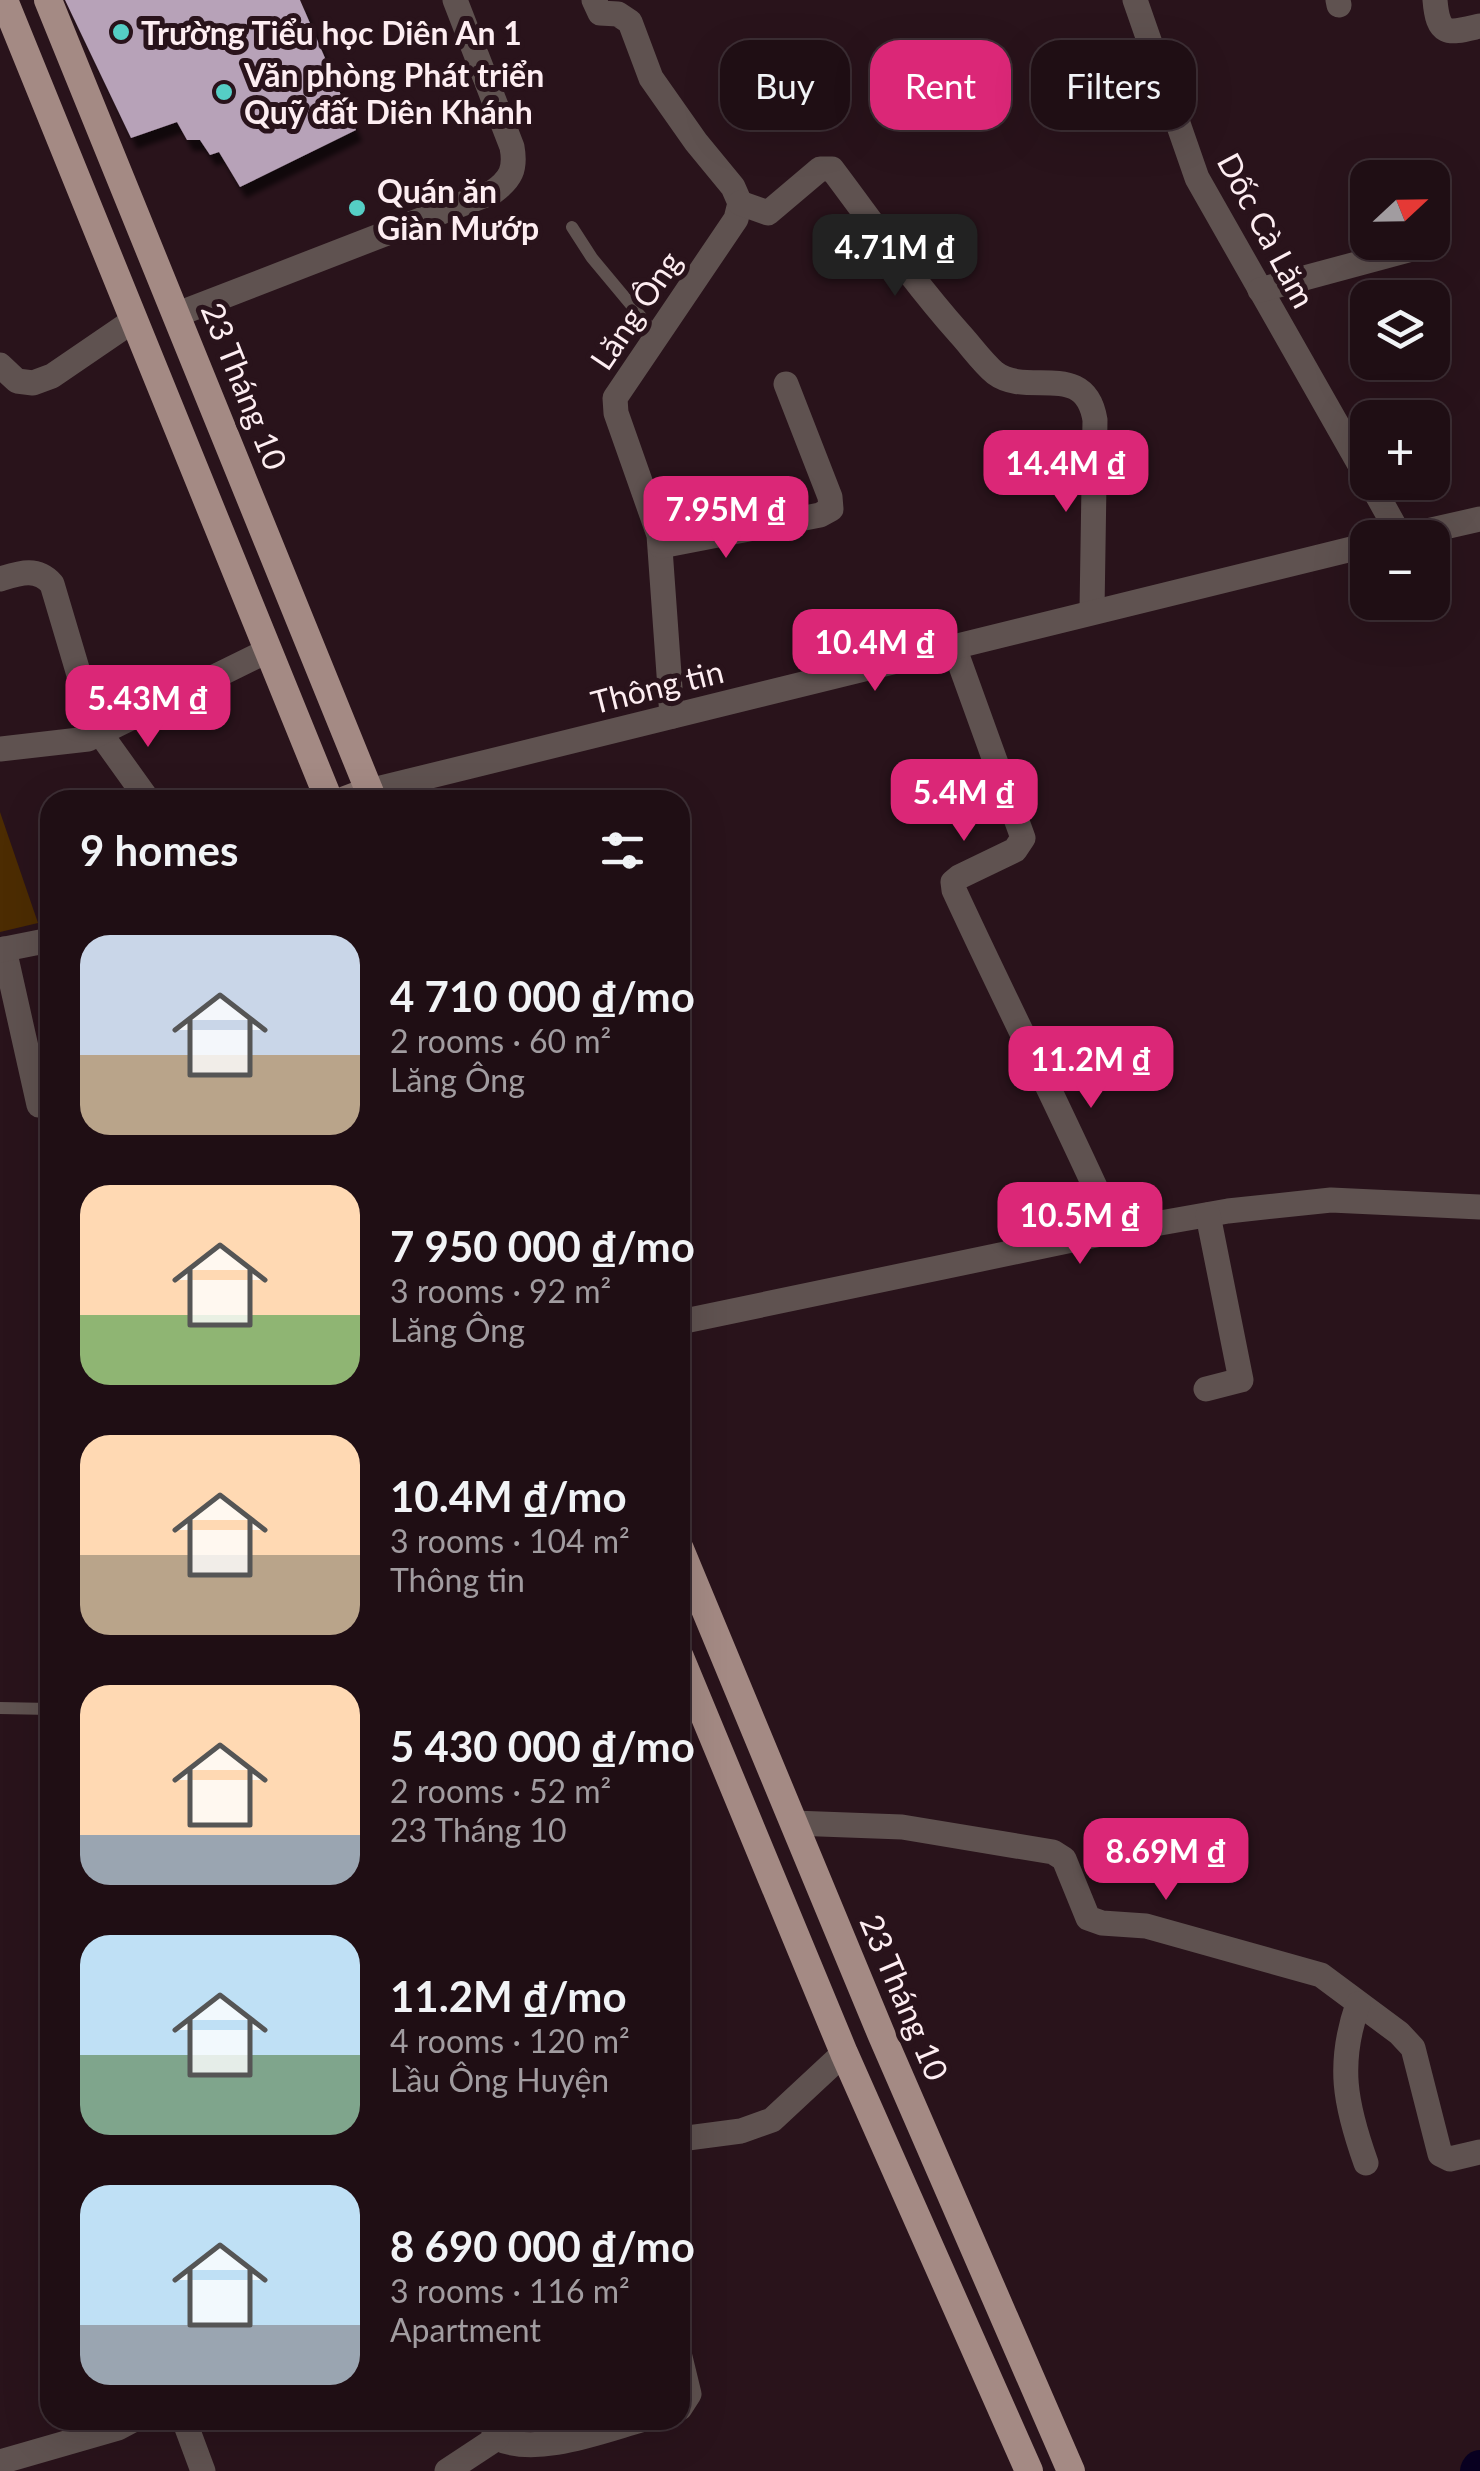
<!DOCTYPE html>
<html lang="en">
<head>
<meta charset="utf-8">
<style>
  :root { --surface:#1f0e14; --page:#27171d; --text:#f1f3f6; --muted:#a19ca0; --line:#3c2e34; --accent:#db2777 }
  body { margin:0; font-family:Lato,sans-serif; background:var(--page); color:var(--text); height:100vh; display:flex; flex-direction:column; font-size:38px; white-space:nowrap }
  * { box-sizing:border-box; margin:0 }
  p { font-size:32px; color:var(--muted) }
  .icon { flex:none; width:55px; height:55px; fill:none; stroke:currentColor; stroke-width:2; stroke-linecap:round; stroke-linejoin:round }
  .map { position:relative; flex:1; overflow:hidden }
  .side { position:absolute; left:40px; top:790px; width:650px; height:1640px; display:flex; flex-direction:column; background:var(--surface); border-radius:30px; box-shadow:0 10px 40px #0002,0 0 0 2px var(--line) }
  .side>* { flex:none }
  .hud { position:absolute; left:720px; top:40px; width:610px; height:90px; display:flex; gap:20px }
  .needle { width:65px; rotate:68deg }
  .tools { position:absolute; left:1350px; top:160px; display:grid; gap:20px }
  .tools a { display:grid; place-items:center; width:100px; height:100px; border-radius:20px; background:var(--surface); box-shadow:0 10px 40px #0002,0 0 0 2px var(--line); font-size:50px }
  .price { position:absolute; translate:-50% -85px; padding:0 22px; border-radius:20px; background:var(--accent); color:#fff; font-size:32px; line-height:65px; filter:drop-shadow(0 2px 5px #0008) }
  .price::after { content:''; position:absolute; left:50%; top:60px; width:30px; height:22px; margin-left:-15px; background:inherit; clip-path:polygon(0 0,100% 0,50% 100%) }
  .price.selected { background:#222; color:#fff }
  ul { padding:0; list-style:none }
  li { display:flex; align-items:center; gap:30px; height:250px; padding:0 40px }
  li span { display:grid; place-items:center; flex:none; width:280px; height:200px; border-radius:30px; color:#555 }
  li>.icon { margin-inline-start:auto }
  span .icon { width:120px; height:120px; fill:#fffc; stroke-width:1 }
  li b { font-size:42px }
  h2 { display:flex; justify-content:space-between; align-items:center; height:120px; padding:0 40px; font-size:42px }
  .tag { padding:0 35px; border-radius:30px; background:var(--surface); box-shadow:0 10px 40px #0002,0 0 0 2px var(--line); font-size:35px; line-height:90px }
  .tag.selected { background:var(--accent); color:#fff }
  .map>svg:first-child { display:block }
  .green { fill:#4c2c02 }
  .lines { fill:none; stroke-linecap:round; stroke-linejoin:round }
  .river { stroke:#080020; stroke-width:38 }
  .building { fill:#b7a2b8; filter:url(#shadow) }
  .service { stroke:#5f5250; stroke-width:12 }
  .minor { stroke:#5f5250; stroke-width:25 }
  .secondary { stroke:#86726d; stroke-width:28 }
  .primary { stroke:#a48a84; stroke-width:28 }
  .poi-dot { fill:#55cec5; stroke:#29131b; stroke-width:4 }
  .labels { text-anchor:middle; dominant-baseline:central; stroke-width:10; stroke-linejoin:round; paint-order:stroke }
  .poi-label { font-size:32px; font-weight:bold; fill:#fdedf1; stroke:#29131b; text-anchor:start }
  .street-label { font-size:32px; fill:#fdedf1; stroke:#29131b }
</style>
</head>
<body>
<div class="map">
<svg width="1480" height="2471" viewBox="0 0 1480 2471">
  <defs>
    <filter id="shadow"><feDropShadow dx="6" dy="11" stdDeviation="2.5" flood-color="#0009"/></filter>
  </defs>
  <rect width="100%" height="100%" fill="#29131b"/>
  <polygon class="green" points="0,812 38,923 0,932"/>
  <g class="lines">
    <polyline class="river" points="1479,2471 1480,2469"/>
  </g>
  <polygon class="building" points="65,0 300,0 356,130 240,187 219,152 210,155 200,140 187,140 177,122 131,138"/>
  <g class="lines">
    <g class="service">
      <polyline points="572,227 592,258 657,336"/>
      <polyline points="0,1708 50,1709"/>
    </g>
    <g class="minor">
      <polyline points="594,0 600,13 618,14 630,22 651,78 696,142 733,187 740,203 736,219 615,398 616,413 659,535 672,716"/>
      <polyline points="1135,0 1197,178 1368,479"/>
      <polyline points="1338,0 1339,5"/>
      <path d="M 1435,0 C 1438,38 1449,33 1480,26"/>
      <path d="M 740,203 L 768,213 L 820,169 L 832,169 C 874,225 913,281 959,333 C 971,346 982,362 995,373 C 1028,398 1085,359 1095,420 L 1092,611"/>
      <polyline points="1260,290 1427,245"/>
      <path d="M 178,314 L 493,192 C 511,179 516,169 512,147 L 455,0"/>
      <polyline points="0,365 17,381 33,383 52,376 134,320"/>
      <polyline points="1370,482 1400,536"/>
      <polyline points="1396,538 1480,519"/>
      <polyline points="661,546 820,515 831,509 830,497 786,384"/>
      <path d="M 0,579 C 20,573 37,567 52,584 L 90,712 L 100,733 L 148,800"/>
      <path d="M 954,647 L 1023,838 L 1015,850 L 959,877 L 953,882 L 954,890 C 1007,1005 1064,1116 1115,1231"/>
      <polyline points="0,749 88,739 269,650"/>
      <polyline points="369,791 1368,545"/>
      <polyline points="4,949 39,1105 50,1106"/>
      <polyline points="0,950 50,940"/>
      <polyline points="680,1322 1115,1231 1228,1211 1331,1200 1480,1207"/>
      <polyline points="1206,1389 1241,1380 1208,1215"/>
      <polyline points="793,1823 902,1827 1053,1852 1064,1859 1088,1918 1102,1923 1146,1926 1321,1975 1399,2033 1413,2048 1440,2154 1450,2159 1480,2152"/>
      <path d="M 1358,2004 C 1337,2064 1345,2104 1366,2163"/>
      <polyline points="680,2139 741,2131 772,2120 844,2053"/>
      <polyline points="680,2357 689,2394 680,2408"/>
      <polyline points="184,2420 203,2471"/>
      <path d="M 490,2420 L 497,2438 C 535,2457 602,2431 641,2420"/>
      <polyline points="0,2462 118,2428 133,2420"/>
      <polyline points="447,2471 497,2438"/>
    </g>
    <polyline class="secondary" points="345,800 369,791"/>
    <g class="primary">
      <polyline points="4,0 329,800"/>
      <polyline points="48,0 373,800"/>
      <polyline points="680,1549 882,2036 1071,2471"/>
      <polyline points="680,1657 844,2053 1029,2471"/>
    </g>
  </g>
  <g class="poi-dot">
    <circle cx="121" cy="32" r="10"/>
    <circle cx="224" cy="92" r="10"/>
    <circle cx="357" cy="208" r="10"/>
  </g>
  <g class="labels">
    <g class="poi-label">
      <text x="141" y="32">Trường Tiểu học Diên An 1</text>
      <text x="244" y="74">Văn phòng Phát triển<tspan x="244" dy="37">Quỹ đất Diên Khánh</tspan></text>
      <text x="377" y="190">Quán ăn<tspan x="377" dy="37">Giàn Mướp</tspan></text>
    </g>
    <g class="street-label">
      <text transform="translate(1267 230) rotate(62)">Dốc Cà Lăm</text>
      <text transform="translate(635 310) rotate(-56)">Lăng Ông</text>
      <text transform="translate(245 386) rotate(68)">23 Tháng 10</text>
      <text transform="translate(657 686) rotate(-14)">Thông tin</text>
      <text transform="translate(905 1997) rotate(67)">23 Tháng 10</text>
    </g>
  </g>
</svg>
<div class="tools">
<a><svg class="needle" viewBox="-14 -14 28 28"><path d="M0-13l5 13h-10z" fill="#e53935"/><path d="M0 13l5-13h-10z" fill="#a19ca0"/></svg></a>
<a><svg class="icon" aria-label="layers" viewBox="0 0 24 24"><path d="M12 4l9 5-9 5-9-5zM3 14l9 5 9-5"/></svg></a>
<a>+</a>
<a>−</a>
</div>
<b class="price selected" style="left:895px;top:299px">4.71M ₫</b>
<b class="price" style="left:1066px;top:515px">14.4M ₫</b>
<b class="price" style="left:726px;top:561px">7.95M ₫</b>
<b class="price" style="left:875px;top:694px">10.4M ₫</b>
<b class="price" style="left:148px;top:750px">5.43M ₫</b>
<b class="price" style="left:964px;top:844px">5.4M ₫</b>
<b class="price" style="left:1091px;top:1111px">11.2M ₫</b>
<b class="price" style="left:1080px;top:1267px">10.5M ₫</b>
<b class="price" style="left:1166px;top:1903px">8.69M ₫</b>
<div class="hud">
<a class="tag">Buy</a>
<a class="tag selected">Rent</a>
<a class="tag">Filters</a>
</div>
<section class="side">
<h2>9 homes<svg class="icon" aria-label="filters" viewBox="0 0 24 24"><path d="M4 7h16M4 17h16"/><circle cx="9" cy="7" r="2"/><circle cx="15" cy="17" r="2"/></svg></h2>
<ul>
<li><span style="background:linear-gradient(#c9d6e8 60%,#b9a48a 0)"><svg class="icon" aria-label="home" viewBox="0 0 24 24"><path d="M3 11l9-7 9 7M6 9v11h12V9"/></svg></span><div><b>4 710 000 ₫/mo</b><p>2 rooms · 60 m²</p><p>Lăng Ông</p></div></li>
<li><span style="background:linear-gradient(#ffd9b3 65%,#8fb573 0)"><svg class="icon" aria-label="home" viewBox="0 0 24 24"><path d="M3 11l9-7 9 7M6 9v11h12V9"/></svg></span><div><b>7 950 000 ₫/mo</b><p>3 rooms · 92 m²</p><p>Lăng Ông</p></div></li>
<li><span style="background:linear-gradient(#ffd9b3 60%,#b9a48a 0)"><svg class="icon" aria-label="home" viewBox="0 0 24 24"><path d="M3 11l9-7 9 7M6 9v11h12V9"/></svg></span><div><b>10.4M ₫/mo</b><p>3 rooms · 104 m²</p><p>Thông tin</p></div></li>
<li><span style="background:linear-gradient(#ffd9b3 75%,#9aa5b1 0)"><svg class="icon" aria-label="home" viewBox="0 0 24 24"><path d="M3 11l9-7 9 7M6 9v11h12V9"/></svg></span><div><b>5 430 000 ₫/mo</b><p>2 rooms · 52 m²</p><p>23 Tháng 10</p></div></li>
<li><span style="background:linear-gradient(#bfe0f5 60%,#7fa58c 0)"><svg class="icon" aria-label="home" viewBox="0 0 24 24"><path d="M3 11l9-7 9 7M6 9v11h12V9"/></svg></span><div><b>11.2M ₫/mo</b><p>4 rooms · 120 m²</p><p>Lầu Ông Huyện</p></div></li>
<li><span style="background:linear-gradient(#bfe0f5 70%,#9aa5b1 0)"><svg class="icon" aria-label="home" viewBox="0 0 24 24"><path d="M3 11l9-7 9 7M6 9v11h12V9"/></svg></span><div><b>8 690 000 ₫/mo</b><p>3 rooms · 116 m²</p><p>Apartment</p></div></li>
</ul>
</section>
</div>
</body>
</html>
